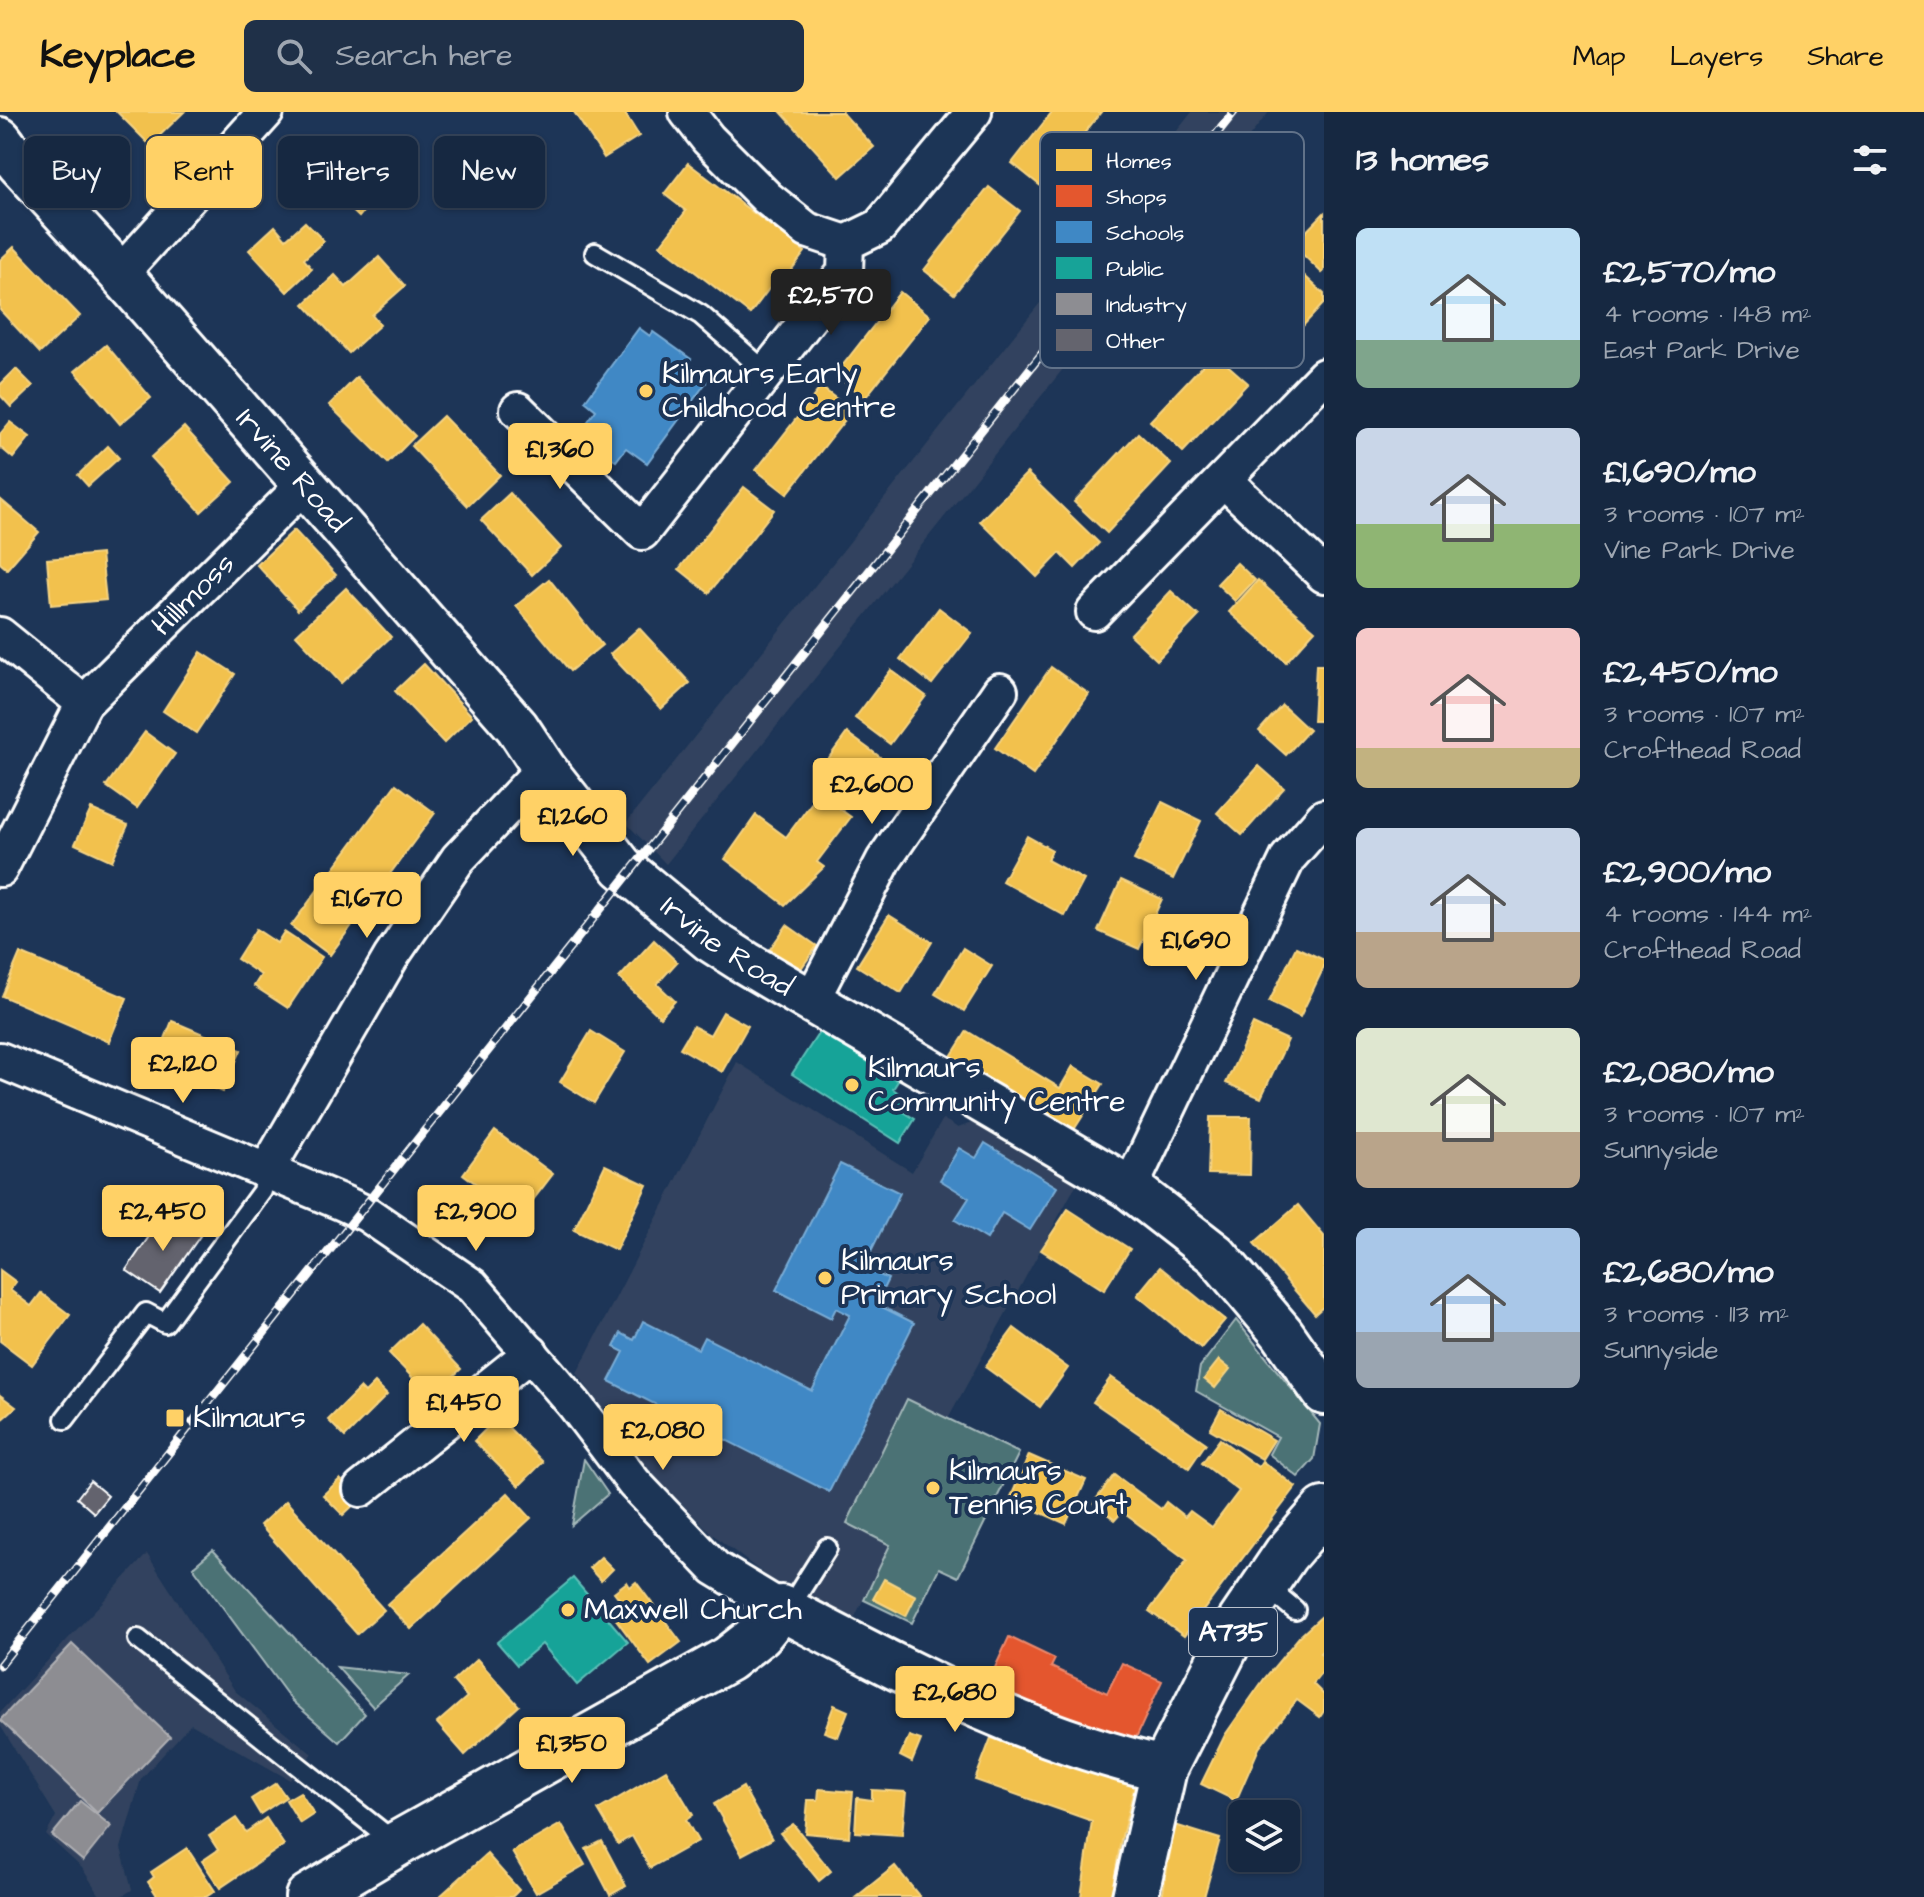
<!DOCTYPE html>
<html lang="en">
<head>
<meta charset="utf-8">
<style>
  :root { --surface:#162841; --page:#1f3048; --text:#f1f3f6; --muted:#9ea6b1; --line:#35445a; --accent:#ffd166 }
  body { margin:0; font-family:"Architects Daughter",sans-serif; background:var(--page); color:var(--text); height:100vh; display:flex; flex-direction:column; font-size:30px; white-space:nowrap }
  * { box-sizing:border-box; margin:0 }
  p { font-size:26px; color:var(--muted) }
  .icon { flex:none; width:44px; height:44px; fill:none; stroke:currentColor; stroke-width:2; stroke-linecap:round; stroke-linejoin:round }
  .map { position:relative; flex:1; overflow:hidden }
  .drawer { display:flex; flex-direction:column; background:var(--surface); width:600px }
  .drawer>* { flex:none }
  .banner { position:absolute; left:24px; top:24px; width:760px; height:72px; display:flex; gap:16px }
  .buttons { position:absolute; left:1228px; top:1688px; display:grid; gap:16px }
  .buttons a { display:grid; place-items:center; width:72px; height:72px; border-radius:12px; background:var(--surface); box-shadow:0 2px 6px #0004,0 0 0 2px var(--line); font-size:40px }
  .price { position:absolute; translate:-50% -68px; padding:0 18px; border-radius:8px; background:var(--accent); color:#111; font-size:26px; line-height:52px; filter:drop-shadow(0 2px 4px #0008) }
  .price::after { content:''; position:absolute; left:50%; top:48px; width:24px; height:18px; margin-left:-12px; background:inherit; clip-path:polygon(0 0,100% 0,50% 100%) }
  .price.current { background:#222; color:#fff }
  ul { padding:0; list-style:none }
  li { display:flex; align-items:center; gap:24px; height:200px; padding:0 32px }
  li span { display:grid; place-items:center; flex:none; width:224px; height:160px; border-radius:12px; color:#555 }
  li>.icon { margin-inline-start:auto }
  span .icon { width:96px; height:96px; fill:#fffc; stroke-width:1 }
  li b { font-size:34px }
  h2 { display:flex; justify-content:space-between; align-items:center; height:96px; padding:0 32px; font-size:34px }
  .tag { padding:0 28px; border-radius:12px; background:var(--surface); box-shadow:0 2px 6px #0004,0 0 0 2px var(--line); font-size:28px; line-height:72px }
  .tag.current { background:var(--accent); color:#111 }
  header { display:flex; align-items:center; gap:48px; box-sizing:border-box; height:112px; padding:0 40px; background:var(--accent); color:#111 }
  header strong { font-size:38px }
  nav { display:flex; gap:44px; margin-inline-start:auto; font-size:28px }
  .search { width:560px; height:72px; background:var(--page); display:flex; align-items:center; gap:20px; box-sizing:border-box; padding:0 28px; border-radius:12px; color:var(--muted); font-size:30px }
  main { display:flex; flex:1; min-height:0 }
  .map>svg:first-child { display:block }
  .built { fill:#32435e }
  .green { fill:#4b7274; stroke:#a5b8ba; stroke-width:2 }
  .homes { fill:#f2c14e; stroke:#f6d483; stroke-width:2 }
  .shops { fill:#e4572e; stroke:#ec896d; stroke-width:2 }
  .schools { fill:#3f88c5; stroke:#79acd6; stroke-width:2 }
  .public { fill:#17a398; stroke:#5dbfb7; stroke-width:2 }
  .industry { fill:#8d8d92; stroke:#afafb3; stroke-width:2 }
  .building { fill:#64646e; stroke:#fff; stroke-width:2 }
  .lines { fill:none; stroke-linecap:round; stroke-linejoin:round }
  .service-casing { stroke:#fff; stroke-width:24 }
  .minor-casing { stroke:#fff; stroke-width:40 }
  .tertiary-casing { stroke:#fff; stroke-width:48 }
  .secondary-casing { stroke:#fff; stroke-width:50 }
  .primary-casing { stroke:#fff; stroke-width:50 }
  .service { stroke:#1d3557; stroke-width:18 }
  .minor { stroke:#1d3557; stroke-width:34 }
  .tertiary { stroke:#1d3557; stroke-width:42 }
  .secondary { stroke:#1d3557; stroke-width:44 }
  .primary { stroke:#1d3557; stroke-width:44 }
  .rail-casing { stroke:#fff; stroke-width:9 }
  .rail { stroke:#1d3557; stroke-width:6; stroke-dasharray:18; stroke-linecap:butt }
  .poi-dot { fill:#ffd166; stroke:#1d3557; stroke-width:3 }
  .labels { text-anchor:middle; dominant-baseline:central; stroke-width:8; stroke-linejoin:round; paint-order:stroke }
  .shield { fill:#1d3557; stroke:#bbc2cd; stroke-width:2 }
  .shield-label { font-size:28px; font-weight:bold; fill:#fff }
  .poi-label { font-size:30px; fill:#fff; stroke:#1d3557; text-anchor:start }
  .street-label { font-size:30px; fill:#fff; stroke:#1d3557 }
  .key { fill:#1d3557; stroke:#617289; stroke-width:2 }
  .key-label { font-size:22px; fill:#fff }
</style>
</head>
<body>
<header>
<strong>Keyplace</strong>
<div class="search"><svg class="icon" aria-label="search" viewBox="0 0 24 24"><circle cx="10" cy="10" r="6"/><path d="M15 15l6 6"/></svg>Search here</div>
<nav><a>Map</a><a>Layers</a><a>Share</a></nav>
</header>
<main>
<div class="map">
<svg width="1324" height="1785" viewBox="0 0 1324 1785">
  <rect width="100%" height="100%" fill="#1d3557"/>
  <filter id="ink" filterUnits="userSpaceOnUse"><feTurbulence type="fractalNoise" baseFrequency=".0125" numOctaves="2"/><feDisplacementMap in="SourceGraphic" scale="16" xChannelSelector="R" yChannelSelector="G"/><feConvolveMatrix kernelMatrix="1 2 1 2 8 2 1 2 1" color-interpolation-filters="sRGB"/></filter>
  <g filter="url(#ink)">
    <g class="built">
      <polygon points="1192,0 1269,0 666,752 626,711"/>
      <polygon points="737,950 912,1060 943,1007 958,1016 974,1010 1077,1071 948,1307 907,1287 847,1411 890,1432 852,1511 769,1466 712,1422 641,1350 577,1261"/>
      <polygon points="147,1442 235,1579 312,1642 290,1668 191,1612 141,1667 121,1736 132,1778 120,1785 101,1785 82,1756 46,1723 56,1704 0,1613 0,1600"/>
    </g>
    <g class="green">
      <polygon points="1236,1208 1320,1312 1314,1347 1298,1365 1269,1342 1278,1325 1196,1279 1200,1255"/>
      <polygon points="907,1287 1019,1341 958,1465 939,1456 912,1511 864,1488 890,1433 847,1411"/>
      <polygon points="584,1347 608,1382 572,1413"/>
      <polygon points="213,1438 365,1602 339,1630 292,1589 193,1455"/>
      <polygon points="337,1555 409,1563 373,1595"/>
    </g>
    <g class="homes">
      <polygon points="117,0 184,0 150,33"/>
      <polygon points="574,0 624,0 639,24 604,46"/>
      <polygon points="781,0 842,0 874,35 840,65"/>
      <polygon points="1052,0 1101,0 1042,75 1012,51"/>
      <polygon points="494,36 523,57 509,76 480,55"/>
      <polygon points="373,41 398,61 387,74 362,54"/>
      <polygon points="688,51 805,140 780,173 775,169 750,202 660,133 686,99 664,82"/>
      <polygon points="367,73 378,82 359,105 348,95"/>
      <polygon points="989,75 1020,99 954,182 924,158"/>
      <polygon points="1324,101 1324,159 1322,161 1293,133"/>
      <polygon points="305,110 324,129 304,147 312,157 287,180 249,138 275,114 286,127"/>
      <polygon points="14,135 80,204 40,241 0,198 0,148"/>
      <polygon points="379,145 405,174 372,203 380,213 349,241 304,192 335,163 346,175"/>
      <polygon points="1295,155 1324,182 1324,191 1265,255 1231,224"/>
      <polygon points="900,180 930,204 865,286 835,263"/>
      <polygon points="106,233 151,286 120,312 75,259"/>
      <polygon points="1214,241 1248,271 1183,340 1150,309"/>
      <polygon points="16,257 33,274 11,295 0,283 0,273"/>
      <polygon points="357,265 415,324 388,351 329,293"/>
      <polygon points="821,275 852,299 787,382 756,358"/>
      <polygon points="443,304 500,363 468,394 411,334"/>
      <polygon points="10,310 30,325 13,346 0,335 0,322"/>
      <polygon points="184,315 234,370 201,400 151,345"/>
      <polygon points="1138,321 1171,352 1107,421 1074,390"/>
      <polygon points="108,334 119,346 88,374 78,363"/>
      <polygon points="1027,361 1099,431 1075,456 1060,441 1037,465 980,409"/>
      <polygon points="744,375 774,398 709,481 679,457"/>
      <polygon points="510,381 561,436 532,463 481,408"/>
      <polygon points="0,387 39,420 7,457 0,451"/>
      <polygon points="294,418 336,463 298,498 257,453"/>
      <polygon points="101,442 106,488 51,493 47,447"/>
      <polygon points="1237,451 1255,468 1235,489 1217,472"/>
      <polygon points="549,467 602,533 570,559 516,494"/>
      <polygon points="1258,468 1315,518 1286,550 1229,500"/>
      <polygon points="346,476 391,525 341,571 296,523"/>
      <polygon points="1171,479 1199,504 1157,548 1130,523"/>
      <polygon points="939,496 972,521 932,572 900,547"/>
      <polygon points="639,516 690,571 661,597 610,542"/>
      <polygon points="201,540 235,562 196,621 163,599"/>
      <polygon points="424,552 472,604 444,631 395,579"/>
      <polygon points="1316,553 1324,553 1324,609 1313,609"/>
      <polygon points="1051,555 1089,582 1033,663 995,636"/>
      <polygon points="891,558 926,584 890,632 855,606"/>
      <polygon points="1282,593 1309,618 1286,643 1259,619"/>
      <polygon points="145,620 175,642 137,696 106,674"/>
      <polygon points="847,621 880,645 840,697 851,705 817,750 824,755 785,793 725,747 756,703 786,725 830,666 820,658"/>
      <polygon points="1259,654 1284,676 1242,723 1217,701"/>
      <polygon points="396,672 435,701 330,843 291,814"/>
      <polygon points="1162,690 1201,709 1173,767 1134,748"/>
      <polygon points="91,697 128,713 112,749 75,732"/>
      <polygon points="1027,724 1052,738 1047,748 1084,768 1065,804 1002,769"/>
      <polygon points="1121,768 1162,787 1139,837 1098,819"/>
      <polygon points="889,803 932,830 901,881 857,854"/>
      <polygon points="787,813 817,834 800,858 770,837"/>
      <polygon points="256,817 277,831 284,820 322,845 288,896 254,874 261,863 237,847"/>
      <polygon points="654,828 677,850 657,872 675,889 660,905 619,866"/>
      <polygon points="1296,835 1324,848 1324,855 1300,905 1269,890"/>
      <polygon points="963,836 992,854 964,899 935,882"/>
      <polygon points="20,841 127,886 109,930 2,884"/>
      <polygon points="723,900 748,914 722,960 680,936 693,914 710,923"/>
      <polygon points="172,909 241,938 223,980 155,952"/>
      <polygon points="1253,912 1288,928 1261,986 1226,971"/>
      <polygon points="591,919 625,940 594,991 560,970"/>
      <polygon points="967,919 1060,976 1073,954 1103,972 1072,1021 950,946"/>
      <polygon points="1210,1005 1251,1005 1250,1063 1208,1062"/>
      <polygon points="495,1019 553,1062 520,1105 463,1062"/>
      <polygon points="605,1053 647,1073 616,1138 574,1118"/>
      <polygon points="1298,1093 1324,1124 1324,1194 1315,1202 1254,1131"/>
      <polygon points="1068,1097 1130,1137 1104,1178 1041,1138"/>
      <polygon points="1160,1155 1225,1208 1201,1236 1137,1183"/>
      <polygon points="0,1158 16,1170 10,1178 31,1194 41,1181 70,1203 32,1253 0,1229"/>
      <polygon points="419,1212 461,1257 431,1285 389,1241"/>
      <polygon points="1014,1216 1068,1256 1040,1295 985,1255"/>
      <polygon points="1219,1248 1230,1257 1215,1276 1204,1267"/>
      <polygon points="1111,1265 1206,1331 1189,1356 1093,1290"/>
      <polygon points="375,1271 387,1283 345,1325 328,1308 360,1276 365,1281"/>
      <polygon points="0,1283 16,1295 0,1309"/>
      <polygon points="1221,1297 1274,1328 1262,1347 1210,1317"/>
      <polygon points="498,1305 543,1350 519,1374 474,1329"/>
      <polygon points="1220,1327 1258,1355 1262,1349 1296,1375 1184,1524 1149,1499 1187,1448 1122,1400 1115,1408 1093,1391 1115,1363 1161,1397 1166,1390 1185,1405 1190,1399 1212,1415 1239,1379 1202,1351"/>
      <polygon points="1029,1343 1086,1368 1066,1412 1010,1387"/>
      <polygon points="340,1367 360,1387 343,1403 323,1383"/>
      <polygon points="508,1381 531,1406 411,1517 387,1492"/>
      <polygon points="286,1389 384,1498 357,1522 260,1413"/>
      <polygon points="601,1445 613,1457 601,1469 589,1456"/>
      <polygon points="884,1467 916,1484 906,1504 873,1487"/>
      <polygon points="627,1470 630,1475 636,1470 681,1530 650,1553 609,1498 621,1489 614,1480"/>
      <polygon points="1324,1502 1324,1537 1320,1541 1324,1544 1324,1558 1313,1572 1324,1583 1324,1599 1320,1605 1297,1588 1259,1636 1236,1689 1201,1672 1225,1623 1264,1567 1299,1525"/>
      <polygon points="477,1547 519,1594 465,1643 437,1611 467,1585 453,1569"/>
      <polygon points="834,1593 848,1599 838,1625 824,1620"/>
      <polygon points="909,1624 921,1628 912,1650 900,1644"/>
      <polygon points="991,1626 1135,1673 1121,1728 1111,1785 1081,1785 1092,1709 975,1668"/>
      <polygon points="666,1658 693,1703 686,1708 698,1729 650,1756 632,1724 618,1732 598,1698"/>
      <polygon points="276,1671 286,1685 260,1702 251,1687"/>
      <polygon points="743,1675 772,1727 742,1743 714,1692"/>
      <polygon points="819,1677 853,1680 849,1725 805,1721 808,1688 818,1688"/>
      <polygon points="872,1678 906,1680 902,1723 855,1720 857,1686 872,1688"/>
      <polygon points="300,1680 314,1702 300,1711 286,1688"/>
      <polygon points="236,1706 246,1720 266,1706 284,1733 220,1776 202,1749 218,1738 209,1724"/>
      <polygon points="561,1712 585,1753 536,1781 512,1740"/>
      <polygon points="793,1712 831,1759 819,1769 780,1721"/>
      <polygon points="1175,1713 1220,1727 1204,1785 1162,1785"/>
      <polygon points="602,1729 626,1774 610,1783 586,1737"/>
      <polygon points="187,1736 215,1779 206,1785 158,1785 148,1770 154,1765 151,1760"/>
      <polygon points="487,1742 519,1778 512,1785 439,1785"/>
      <polygon points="895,1754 920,1785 856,1785"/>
    </g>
    <polygon class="shops" points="1009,1525 1055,1547 1051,1555 1107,1581 1122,1551 1162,1569 1130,1639 987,1573"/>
    <g class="schools">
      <polygon points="639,216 650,224 653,220 691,247 687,253 708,268 647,351 626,336 616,349 579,322 596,298 585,289"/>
      <polygon points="985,1031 1057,1075 1030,1118 1002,1101 987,1127 955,1108 969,1086 940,1068 959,1036 976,1046"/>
      <polygon points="840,1052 900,1081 863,1155 888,1167 876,1192 914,1211 829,1380 609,1269 624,1240 614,1235 621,1221 634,1228 643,1209 698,1237 704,1225 812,1279 850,1203 836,1196 831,1206 776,1178"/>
    </g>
    <g class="public">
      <polygon points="820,919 898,969 893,977 906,986 899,997 915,1007 900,1031 792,962"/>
      <polygon points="573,1466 628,1530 577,1573 542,1532 517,1553 497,1530"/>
    </g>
    <g class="industry">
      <polygon points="72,1532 170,1625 97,1701 0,1608"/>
      <polygon points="80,1689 111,1714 83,1749 52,1723"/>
    </g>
    <g class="building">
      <polygon points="166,1100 200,1124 160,1181 126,1158"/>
      <polygon points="90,1369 108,1384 94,1401 77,1386"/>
    </g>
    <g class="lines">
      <g class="service-casing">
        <g id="service">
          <polyline points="595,141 701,203 767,261"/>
          <polyline points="65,1307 146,1201 165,1211 262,1079 267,1058"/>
          <polyline points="1265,1473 1295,1498"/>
          <polyline points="783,1495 798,1482 827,1436"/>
          <polyline points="138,1527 397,1732"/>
        </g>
      </g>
      <g class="minor-casing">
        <g id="minor">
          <polyline points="687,0 708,27 767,86 807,118 846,131"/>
          <polyline points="120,162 266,0"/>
          <polyline points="518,298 642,420 845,160 846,131 879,115 974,0"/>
          <polyline points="1224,368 1324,463"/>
          <polyline points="1094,500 1324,264"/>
          <polyline points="0,523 84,591"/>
          <path id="s1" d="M 0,757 L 84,591 L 303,374"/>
          <polyline points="810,891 884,748 1000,579"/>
          <polyline points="0,948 343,1091 367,1102 472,1174 574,1292 634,1371 715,1456 781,1496"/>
          <polyline points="267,1058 391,845 458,747 544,656"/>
          <polyline points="1130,1076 1288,746 1324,705"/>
          <polyline points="361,1377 531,1241"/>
        </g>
      </g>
      <g class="tertiary-casing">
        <g id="tertiary">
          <path id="s2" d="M 0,27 L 18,51 L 120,162 L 517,615 L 544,656 L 622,755 L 710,828 L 746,851 L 1130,1076 L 1216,1143 L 1282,1221 L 1324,1281"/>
        </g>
      </g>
      <g class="secondary-casing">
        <path id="secondary" d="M 308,1785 L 397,1732 L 728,1547 L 760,1522 L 781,1496 C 905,1560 1026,1626 1164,1657"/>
      </g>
      <g class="primary-casing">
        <polyline id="primary" points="1135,1785 1164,1657 1235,1517 1286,1442 1324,1398"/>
      </g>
      <use href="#service" class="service"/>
      <use href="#minor" class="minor"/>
      <use href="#tertiary" class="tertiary"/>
      <use href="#secondary" class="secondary"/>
      <use href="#primary" class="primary"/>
      <g class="rail-casing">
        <polyline id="rail" points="0,1553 1234,0"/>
      </g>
      <use href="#rail" class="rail"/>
    </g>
  </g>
  <g class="poi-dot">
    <circle cx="646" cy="279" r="8"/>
    <circle cx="852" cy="973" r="8"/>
    <circle cx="825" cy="1166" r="8"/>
    <rect x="165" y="1296" width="20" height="20" rx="4"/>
    <circle cx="933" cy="1376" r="8"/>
    <circle cx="568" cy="1498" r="8"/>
  </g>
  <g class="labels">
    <rect class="shield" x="1189" y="1496" width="88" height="48" rx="6"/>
    <g class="shield-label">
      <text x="1233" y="1520">A735</text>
    </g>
    <g class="poi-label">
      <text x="662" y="262">Kilmaurs Early<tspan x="662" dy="34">Childhood Centre</tspan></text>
      <text x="868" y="956">Kilmaurs<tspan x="868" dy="34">Community Centre</tspan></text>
      <text x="841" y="1149">Kilmaurs<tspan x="841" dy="34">Primary School</tspan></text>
      <text x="193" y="1306">Kilmaurs</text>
      <text x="949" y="1359">Kilmaurs<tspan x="949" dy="34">Tennis Court</tspan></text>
      <text x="584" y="1498">Maxwell Church</text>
    </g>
    <g class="street-label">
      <text stroke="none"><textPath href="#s2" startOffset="442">Irvine Road</textPath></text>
      <text stroke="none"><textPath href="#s1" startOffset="340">Hillmoss</textPath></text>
      <text stroke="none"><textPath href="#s2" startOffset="1090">Irvine Road</textPath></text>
    </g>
  </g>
  <rect x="1040" y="20" width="264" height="236" rx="12" class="key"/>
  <rect x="1056" y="37" width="36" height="22" fill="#f2c14e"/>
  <rect x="1056" y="73" width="36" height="22" fill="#e4572e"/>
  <rect x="1056" y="109" width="36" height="22" fill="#3f88c5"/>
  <rect x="1056" y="145" width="36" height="22" fill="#17a398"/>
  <rect x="1056" y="181" width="36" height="22" fill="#8d8d92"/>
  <rect x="1056" y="217" width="36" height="22" fill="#64646e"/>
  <g class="key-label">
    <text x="1106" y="56">Homes</text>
    <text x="1106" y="92">Shops</text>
    <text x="1106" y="128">Schools</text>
    <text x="1106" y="164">Public</text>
    <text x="1106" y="200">Industry</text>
    <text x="1106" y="236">Other</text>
  </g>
</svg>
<div class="buttons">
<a><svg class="icon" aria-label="layers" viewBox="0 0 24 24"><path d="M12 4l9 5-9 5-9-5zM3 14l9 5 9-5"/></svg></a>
</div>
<b class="price current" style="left:831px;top:225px">£2,570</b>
<b class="price" style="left:560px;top:379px">£1,360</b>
<b class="price" style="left:872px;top:714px">£2,600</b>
<b class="price" style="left:573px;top:746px">£1,260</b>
<b class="price" style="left:367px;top:828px">£1,670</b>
<b class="price" style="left:1196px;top:870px">£1,690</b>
<b class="price" style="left:183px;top:993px">£2,120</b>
<b class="price" style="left:163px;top:1141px">£2,450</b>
<b class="price" style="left:476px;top:1141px">£2,900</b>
<b class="price" style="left:464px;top:1332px">£1,450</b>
<b class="price" style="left:663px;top:1360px">£2,080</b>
<b class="price" style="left:955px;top:1622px">£2,680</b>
<b class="price" style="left:572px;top:1673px">£1,350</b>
<div class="banner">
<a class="tag">Buy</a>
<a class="tag current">Rent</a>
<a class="tag">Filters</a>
<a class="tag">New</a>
</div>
</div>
<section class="drawer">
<h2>13 homes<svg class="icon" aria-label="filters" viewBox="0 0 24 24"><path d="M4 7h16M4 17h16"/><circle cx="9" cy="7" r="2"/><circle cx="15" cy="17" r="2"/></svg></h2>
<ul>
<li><span style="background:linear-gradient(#bfe0f5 70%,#7fa58c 0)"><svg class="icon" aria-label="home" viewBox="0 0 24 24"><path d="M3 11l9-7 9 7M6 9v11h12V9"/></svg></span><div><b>£2,570/mo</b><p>4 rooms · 148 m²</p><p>East Park Drive</p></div></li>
<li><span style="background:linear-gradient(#c9d6e8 60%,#8fb573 0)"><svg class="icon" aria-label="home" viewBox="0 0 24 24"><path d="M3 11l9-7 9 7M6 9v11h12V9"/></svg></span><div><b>£1,690/mo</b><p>3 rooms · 107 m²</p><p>Vine Park Drive</p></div></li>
<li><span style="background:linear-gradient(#f6c9c9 75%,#c2b280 0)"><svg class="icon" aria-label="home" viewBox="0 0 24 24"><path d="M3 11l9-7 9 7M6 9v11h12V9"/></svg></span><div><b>£2,450/mo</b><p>3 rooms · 107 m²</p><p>Crofthead Road</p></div></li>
<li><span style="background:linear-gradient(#c9d6e8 65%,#b9a48a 0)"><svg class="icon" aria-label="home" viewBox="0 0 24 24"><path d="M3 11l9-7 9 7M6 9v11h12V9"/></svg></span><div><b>£2,900/mo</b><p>4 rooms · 144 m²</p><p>Crofthead Road</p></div></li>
<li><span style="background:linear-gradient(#dfe7d0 65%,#b9a48a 0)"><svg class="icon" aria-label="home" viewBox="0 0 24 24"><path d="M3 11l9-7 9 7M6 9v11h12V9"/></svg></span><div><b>£2,080/mo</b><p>3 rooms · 107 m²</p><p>Sunnyside</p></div></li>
<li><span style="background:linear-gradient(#a9c7e8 65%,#9aa5b1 0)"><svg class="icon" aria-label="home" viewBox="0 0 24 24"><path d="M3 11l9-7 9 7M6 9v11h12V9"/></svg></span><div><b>£2,680/mo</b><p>3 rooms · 113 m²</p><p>Sunnyside</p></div></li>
</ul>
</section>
</main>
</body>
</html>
